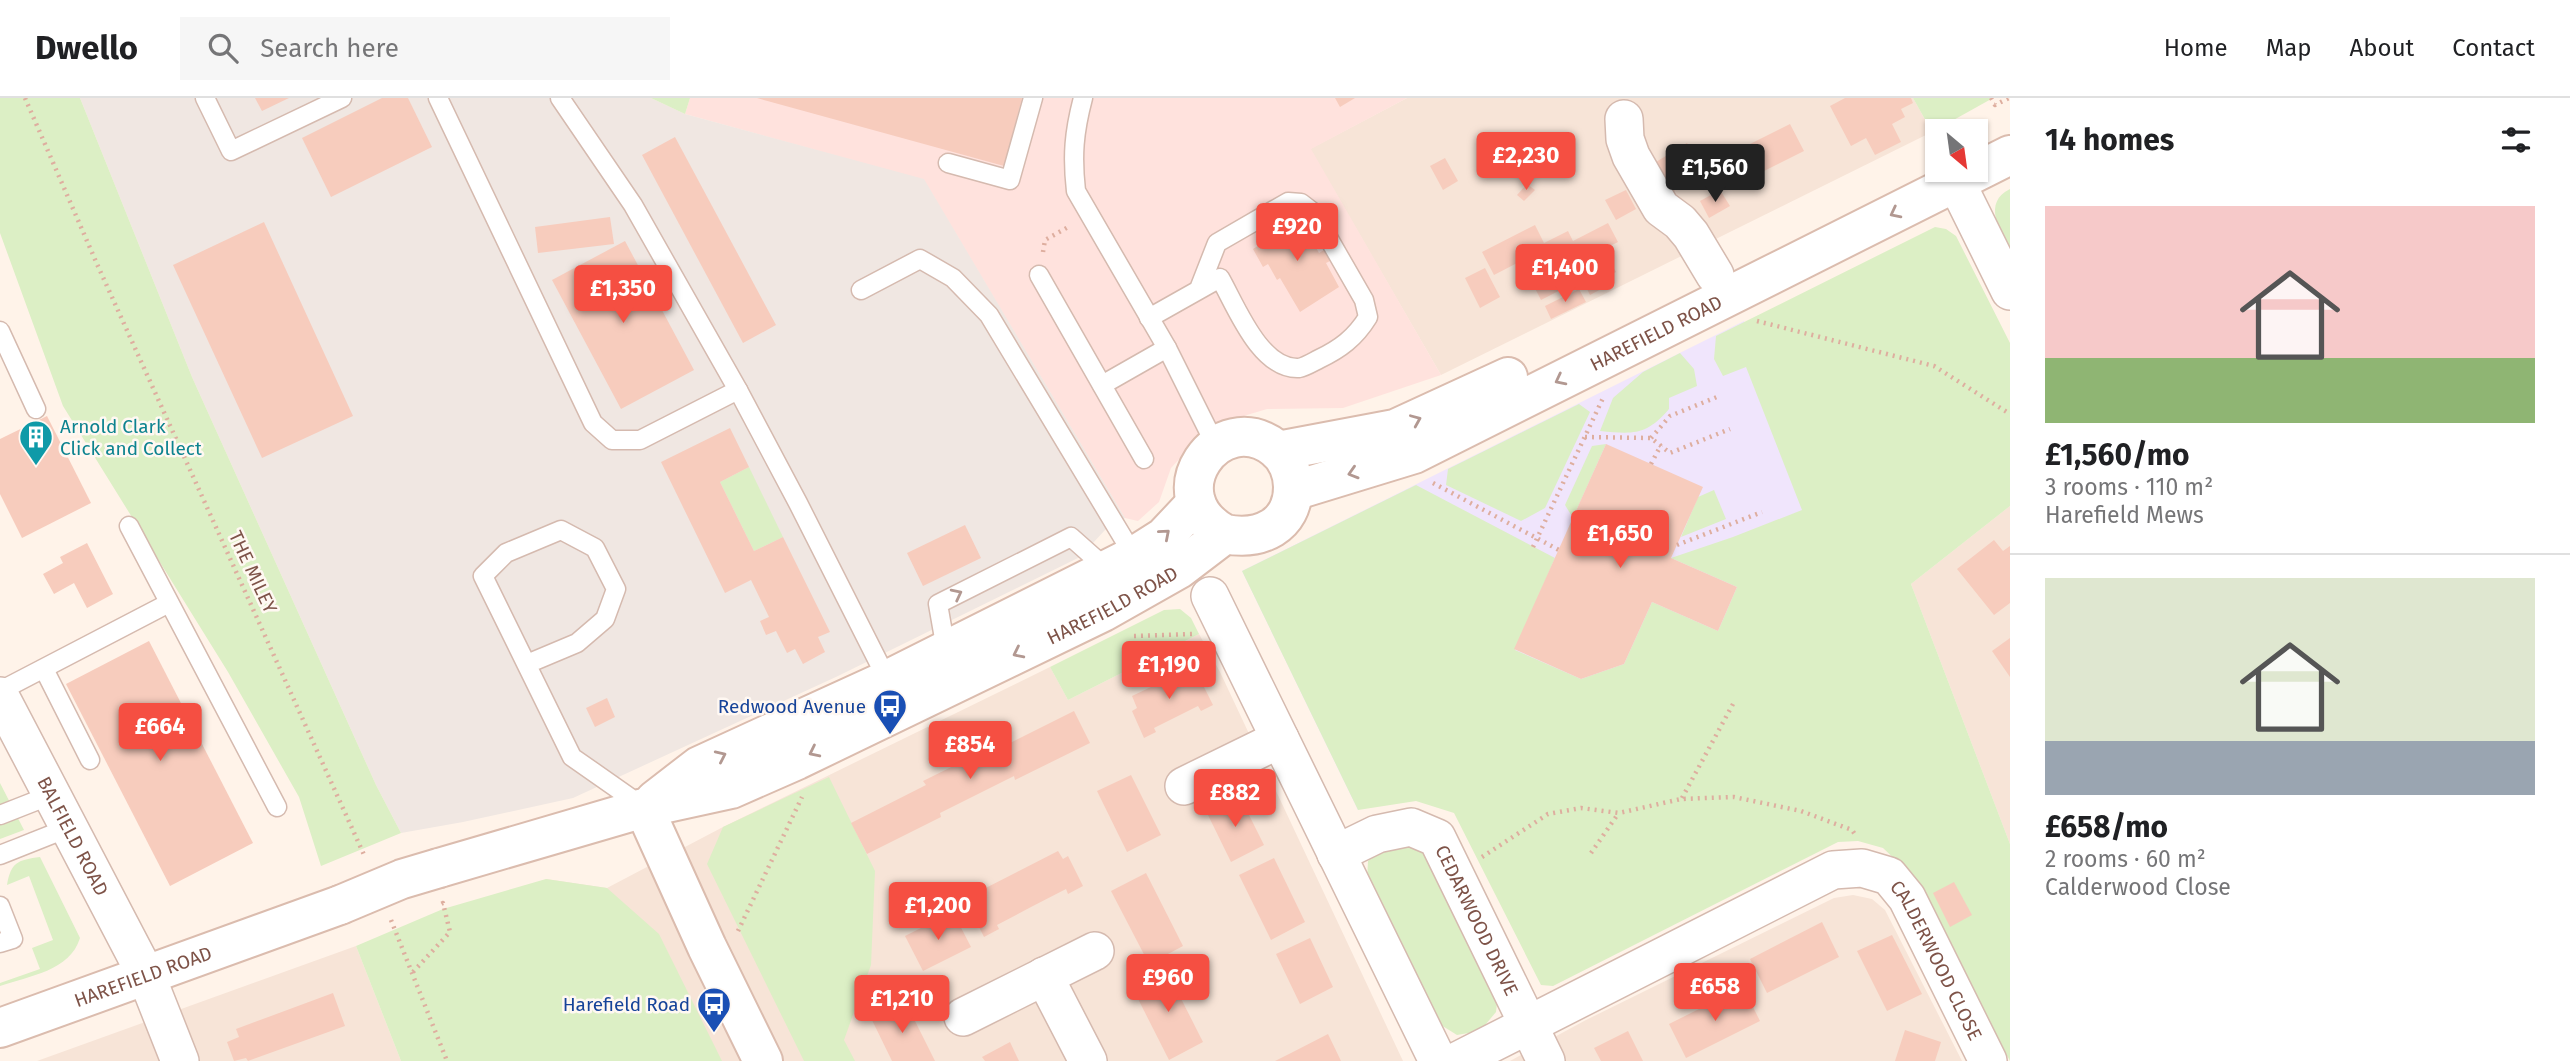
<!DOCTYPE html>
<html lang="en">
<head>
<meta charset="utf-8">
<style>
  :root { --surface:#fff; --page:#f6f6f6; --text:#202124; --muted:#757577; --line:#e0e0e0; --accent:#f54f42 }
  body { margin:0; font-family:"Fira Sans",sans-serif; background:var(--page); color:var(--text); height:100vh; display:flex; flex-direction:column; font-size:26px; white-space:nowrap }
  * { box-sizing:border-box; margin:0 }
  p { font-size:23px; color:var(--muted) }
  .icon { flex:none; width:38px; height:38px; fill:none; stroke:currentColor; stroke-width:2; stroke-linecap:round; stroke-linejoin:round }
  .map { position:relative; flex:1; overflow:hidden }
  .panel { display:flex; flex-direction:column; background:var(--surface); width:560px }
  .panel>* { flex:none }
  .needle { width:46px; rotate:151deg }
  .fabs { position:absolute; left:1925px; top:21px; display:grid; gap:14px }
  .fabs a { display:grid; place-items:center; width:63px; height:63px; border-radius:0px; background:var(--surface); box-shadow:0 2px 5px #0004; font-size:35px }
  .price { position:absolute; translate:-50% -60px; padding:0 16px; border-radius:7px; background:var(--accent); color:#fff; font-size:23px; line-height:46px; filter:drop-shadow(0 2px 4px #0008) }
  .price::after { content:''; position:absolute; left:50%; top:42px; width:21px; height:16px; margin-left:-10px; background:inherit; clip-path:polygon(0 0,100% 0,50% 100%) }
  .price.active { background:#222; color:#fff }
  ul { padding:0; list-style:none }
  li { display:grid; align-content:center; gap:14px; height:371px; padding:0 35px }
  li+li { border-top:2px solid var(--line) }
  li span { display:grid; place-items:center; height:217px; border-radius:0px; color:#555 }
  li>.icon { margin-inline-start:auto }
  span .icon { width:126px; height:126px; fill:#fffc; stroke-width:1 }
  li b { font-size:30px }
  h2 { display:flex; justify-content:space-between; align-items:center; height:84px; padding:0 35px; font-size:30px }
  header { display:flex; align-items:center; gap:42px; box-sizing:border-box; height:98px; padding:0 35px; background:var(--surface); border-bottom:2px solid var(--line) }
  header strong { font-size:33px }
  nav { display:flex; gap:38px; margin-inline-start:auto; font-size:24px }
  .search { width:490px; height:63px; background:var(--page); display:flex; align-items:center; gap:18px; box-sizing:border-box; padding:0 24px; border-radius:0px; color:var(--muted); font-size:26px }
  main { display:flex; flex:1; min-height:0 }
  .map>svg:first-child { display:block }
  .residential { fill:#f7e4d7 }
  .commercial { fill:#ffe2dd }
  .industrial { fill:#f0e7e2 }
  .education { fill:#f0e5fc }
  .green { fill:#dcefc5 }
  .building { fill:#f7ccbd }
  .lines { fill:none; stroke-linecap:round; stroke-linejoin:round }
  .lane-casing { stroke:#d5baaf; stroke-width:21 }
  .street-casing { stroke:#d5baaf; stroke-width:40 }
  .secondary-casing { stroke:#dbbcae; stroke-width:42 }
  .path { stroke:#deae9f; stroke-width:4.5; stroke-dasharray:2 5; stroke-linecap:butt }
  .lane { stroke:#fff; stroke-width:18 }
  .street { stroke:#fff; stroke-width:37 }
  .secondary { stroke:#fff; stroke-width:38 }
  .secondary-bridge-casing { stroke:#dbbcae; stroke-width:42; stroke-linecap:butt }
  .secondary-bridge { stroke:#fff; stroke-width:38 }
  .oneway { stroke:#b29891 }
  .labels { text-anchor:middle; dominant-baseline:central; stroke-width:5; stroke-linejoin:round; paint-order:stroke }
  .street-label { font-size:19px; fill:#7e5348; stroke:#fff8f2 }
  .culture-label { font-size:19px; fill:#0d838f; stroke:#fff8f2; text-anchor:start }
  .transit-label { font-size:19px; fill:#164399; stroke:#fff8f2; text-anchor:end }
</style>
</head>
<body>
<header>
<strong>Dwello</strong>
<div class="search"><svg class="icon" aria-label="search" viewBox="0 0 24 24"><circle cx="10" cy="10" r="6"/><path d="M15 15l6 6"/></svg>Search here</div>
<nav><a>Home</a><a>Map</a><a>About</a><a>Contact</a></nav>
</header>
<main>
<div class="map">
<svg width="2010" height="963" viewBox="0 0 2010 963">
  <rect width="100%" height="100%" fill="#fff3e9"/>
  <g class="residential">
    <polygon points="1407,0 1913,0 1932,34 1441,277 1310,51"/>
    <polygon points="2010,408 2010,746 1911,486"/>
    <polygon points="1199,536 1220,574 1403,963 487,963 546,781 607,790 723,729 1050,569 1068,602"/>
    <polygon points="1853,797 1872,801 1885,812 1962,963 1510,963 1586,922 1834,800"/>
    <polygon points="356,848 401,963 37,963"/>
  </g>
  <polygon class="commercial" points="690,0 1407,0 1311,51 1441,277 1343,310 1267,311 1210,328 1171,370 1159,404 1138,423 1125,420 924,82 685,16"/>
  <polygon class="industrial" points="80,0 651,0 685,16 924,81 1125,420 1105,432 1080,459 838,578 573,700 463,724 401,735 376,687 192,279"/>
  <polygon class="education" points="1744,223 1842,476 1358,712 1242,473"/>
  <g class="green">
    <polygon points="0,0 80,0 192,279 376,687 401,735 321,768 299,699 228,574 63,308 0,135"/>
    <polygon points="651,0 690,0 685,16"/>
    <polygon points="1913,0 1993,0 1932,34"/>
    <path d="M 2010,91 L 2010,153 C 2000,132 1982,105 2010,91 Z"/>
    <polygon points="1935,129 1946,131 1956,138 2010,245 2010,408 1911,486 2010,746 2010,963 1927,805 1903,769 1883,750 1858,743 1838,744 1553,888 1541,887 1454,715 1416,703 1358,712 1242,473 1416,387 1555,460 1515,552 1581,581 1624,566 1652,504 1718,533 1737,489 1671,460 1733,439 1802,412 1746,269 1723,278 1714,261 1716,238"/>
    <path d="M 1680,255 L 1694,271 L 1697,288 L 1669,300 L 1669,311 C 1646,338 1633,336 1600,333 L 1613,300 L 1643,274 Z"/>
    <polygon points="1579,306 1590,314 1545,410 1521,423 1446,387 1448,371"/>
    <polygon points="1606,346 1573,420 1565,407 1592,348"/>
    <polygon points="749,369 783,439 754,453 720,384"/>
    <polygon points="1714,392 1726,421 1681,439 1698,399"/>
    <polygon points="1180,511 1191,520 1199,536 1068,602 1050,569 1164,512"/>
    <polygon points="829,679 875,773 871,867 844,942 855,963 804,963 707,766 723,729"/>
    <polygon points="0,685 24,732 0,741"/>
    <polygon points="1410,745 1430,758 1498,897 1496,914 1480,933 1457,937 1441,927 1367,783 1368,763 1385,748"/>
    <path d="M 40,759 L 80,840 C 70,873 29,878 0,888 L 0,885 L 40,871 L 32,850 L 53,842 L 29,778 L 7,787 C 11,764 18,762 40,759 Z"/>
    <polygon points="546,781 607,790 659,836 722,963 401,963 356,848 443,811"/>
  </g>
  <g class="building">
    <polygon points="255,0 289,0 262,13"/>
    <polygon points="382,0 408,0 432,49 331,99 302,40"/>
    <polygon points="757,0 1022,0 1004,68"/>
    <polygon points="1335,0 1355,0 1340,9"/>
    <polygon points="1845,0 1911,0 1913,5 1901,11 1905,19 1892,26 1901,44 1875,57 1866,40 1851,48 1830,8"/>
    <polygon points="1790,26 1804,53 1738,86 1728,66 1750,55 1746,48"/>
    <polygon points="675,39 776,227 743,245 642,57"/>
    <polygon points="1687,45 1705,74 1674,93 1656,64"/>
    <polygon points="1445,60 1458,83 1443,92 1430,68"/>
    <polygon points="1527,86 1535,92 1524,103 1517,97"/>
    <polygon points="1626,92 1636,111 1616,122 1605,102"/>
    <polygon points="1720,92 1730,108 1709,120 1700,103"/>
    <polygon points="610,119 614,146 538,155 535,129"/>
    <polygon points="1288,122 1291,128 1301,123 1319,155 1324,152 1330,163 1326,165 1339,189 1300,214 1280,180 1277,182 1268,166 1263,169 1253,151 1264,144 1260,137"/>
    <polygon points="264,124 353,318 262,360 173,167"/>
    <polygon points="1608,125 1618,144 1604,151 1616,174 1601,182 1605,189 1590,197 1582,181 1541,202 1521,163 1494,177 1482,154 1535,127 1544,145 1568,133 1573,143"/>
    <polygon points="625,143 694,272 621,311 552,182"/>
    <polygon points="1485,170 1500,199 1480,210 1465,180"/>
    <polygon points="1579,191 1586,204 1551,221 1545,208"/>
    <polygon points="47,318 91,405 22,440 0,396 0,341"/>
    <polygon points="730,330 749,369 720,384 754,453 783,439 830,534 818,539 825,554 803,566 795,551 787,555 776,533 766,537 760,523 769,519 751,482 725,495 661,364"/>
    <polygon points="1606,346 1703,389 1671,460 1737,489 1718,533 1652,504 1624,566 1581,581 1514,551"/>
    <polygon points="965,427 981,460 923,488 907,455"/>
    <polygon points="1994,442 2003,453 2010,448 2010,505 1994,517 1957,471"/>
    <polygon points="87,445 113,496 87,510 74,485 54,496 43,476 63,465 60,459"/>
    <polygon points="2010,540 2010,579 1992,553"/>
    <polygon points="149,543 253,745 170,788 66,586"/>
    <polygon points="1189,571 1194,581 1199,579 1213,607 1201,613 1198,608 1154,630 1156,634 1144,640 1132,613 1137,610 1132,598"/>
    <polygon points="607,600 615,619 595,629 586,610"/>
    <polygon points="1074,613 1090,645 1015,682 1014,678 940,715 941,719 867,756 851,725 926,687 923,683 998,646 1000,650"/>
    <polygon points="1131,677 1161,737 1127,754 1097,693"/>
    <polygon points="1240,699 1264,747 1231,764 1207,715"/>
    <polygon points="1058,753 1063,761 1068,758 1083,788 1068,796 1066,791 1031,809 997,827 999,831 984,839 969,809 974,807 970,798"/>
    <polygon points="1274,760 1305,824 1271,842 1239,777"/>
    <polygon points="1146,775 1183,848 1149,866 1111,793"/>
    <polygon points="1954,784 1972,817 1950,829 1933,795"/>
    <polygon points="953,814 971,849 923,873 905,838"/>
    <polygon points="1822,824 1839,859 1767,895 1750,861"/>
    <polygon points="1892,837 1922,896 1887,913 1857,853"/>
    <polygon points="1310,840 1333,889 1300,906 1276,856"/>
    <polygon points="1166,871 1203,944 1169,962 1132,889"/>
    <polygon points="1743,889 1760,923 1686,960 1669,926"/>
    <polygon points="333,895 345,928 248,963 246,960 234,963 227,944 239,939 236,931"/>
    <polygon points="905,903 935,963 892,963 871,920"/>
    <polygon points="1905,932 1941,944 1935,963 1895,963"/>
    <polygon points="1628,933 1643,963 1601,963 1594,950"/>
    <polygon points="1328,936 1341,963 1275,963 1291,955"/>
    <polygon points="1010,944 1019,963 985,963 982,959"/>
  </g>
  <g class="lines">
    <g class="lane-casing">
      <g id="lane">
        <polyline points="205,0 231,53 342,0"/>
        <polyline points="438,0 593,325 612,342 640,342 738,292"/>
        <polyline points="560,0 633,107 738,292 798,405 889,585"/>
        <path d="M 1083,0 C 1074,34 1072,58 1076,93 L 1167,250 L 1216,348"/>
        <polyline points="948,65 1010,82 1033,0"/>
        <polyline points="1039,177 1144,361"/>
        <polyline points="861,192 920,161 953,180 989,217 1134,458"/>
        <path d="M 1149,220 L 1220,180 C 1236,208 1260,272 1299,270 C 1305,269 1313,264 1319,261 C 1340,251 1355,240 1368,219 L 1364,202 L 1314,115 L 1301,105 L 1288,104 L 1217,145 L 1199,191"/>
        <polyline points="0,233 36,311"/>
        <polyline points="1102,287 1167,250"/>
        <polyline points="129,428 277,709"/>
        <polyline points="946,552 938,506 1071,439 1107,471"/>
        <polyline points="527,566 577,545 605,521 616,491 595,450 561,432 506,455 483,478 572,659 642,708"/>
        <polyline points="44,571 90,662"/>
        <polyline points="0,593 169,505"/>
        <polyline points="0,717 51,697"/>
        <polyline points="0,757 68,730"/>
        <polyline points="0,808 13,841 0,845"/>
      </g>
    </g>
    <g class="street-casing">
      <g id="street">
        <polyline points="1624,21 1625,41 1631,58 1661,110 1680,124 1691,137 1715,177"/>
        <polyline points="1956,84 2010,193"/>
        <polyline points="1210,498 1438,963"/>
        <path id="s1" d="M 0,598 L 146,877 L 180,963"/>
        <polyline points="1184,688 1280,641"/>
        <path id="s2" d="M 1336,756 L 1377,736 L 1411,729 L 1437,740 L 1546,963"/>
        <polyline points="1044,878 1088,963"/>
        <polyline points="963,919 1095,853"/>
        <path id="s3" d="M 1457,963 L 1833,772 L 1862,770 L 1889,778 L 1907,800 L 1988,963"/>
      </g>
    </g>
    <g class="secondary-casing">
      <g id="secondary">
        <polyline points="1278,353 1395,331 1508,279"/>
        <path id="s4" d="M 1293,393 L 1414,356 L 2010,57"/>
        <polyline points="655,702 699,668 887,582 1134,458 1164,439 1196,405"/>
        <polyline points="644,710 707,849 763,963"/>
        <path id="s5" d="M 439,770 L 644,710 L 731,691 L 797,662 L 1103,514 L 1179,471 L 1225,436 C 1260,443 1293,428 1293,389 C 1293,375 1287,360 1276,351 C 1219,306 1154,398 1225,436"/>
        <path id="s6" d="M 0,930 L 340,807"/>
      </g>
    </g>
    <g class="path">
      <polyline points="25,0 97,166 365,759"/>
      <polyline points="1991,0 1995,7 2009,0"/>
      <polyline points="1043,154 1045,142 1070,128"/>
      <polyline points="1757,223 1934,268 2010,316"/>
      <polyline points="1585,339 1651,340 1670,355 1730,331"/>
      <polyline points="1651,340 1670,318 1717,299"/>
      <polyline points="1651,366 1661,347"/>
      <polyline points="1433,385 1559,452"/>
      <polyline points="1677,447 1762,414"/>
      <polyline points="1533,449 1603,300"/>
      <polyline points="1134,538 1192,536"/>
      <polyline points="1682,700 1733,606"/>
      <polyline points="1591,755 1618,716"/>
      <polyline points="1482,759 1548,716 1581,710 1619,715 1681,701 1734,699 1801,713 1852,732 1856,738"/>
      <polyline points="391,822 447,963"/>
      <polyline points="738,833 802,699"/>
      <polyline points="413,874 450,834 443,805 441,806"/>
    </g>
    <use href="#lane" class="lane"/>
    <use href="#street" class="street"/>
    <use href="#secondary" class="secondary"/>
    <g class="secondary-bridge-casing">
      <polyline id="secondary-bridge" points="340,807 402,781 439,770"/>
    </g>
    <use href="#secondary-bridge" class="secondary-bridge"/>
  </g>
  <defs><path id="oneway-chevron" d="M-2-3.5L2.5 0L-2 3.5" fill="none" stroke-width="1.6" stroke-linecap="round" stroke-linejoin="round" transform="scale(1.75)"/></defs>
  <g class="oneway">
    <use href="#oneway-chevron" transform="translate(1895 115) rotate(153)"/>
    <use href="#oneway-chevron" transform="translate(1560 282) rotate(153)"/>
    <use href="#oneway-chevron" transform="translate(1416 322) rotate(-23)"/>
    <use href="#oneway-chevron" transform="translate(1353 375) rotate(163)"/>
    <use href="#oneway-chevron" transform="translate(1165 436) rotate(-41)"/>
    <use href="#oneway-chevron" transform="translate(957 496) rotate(-27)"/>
    <use href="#oneway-chevron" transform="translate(1018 555) rotate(154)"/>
    <use href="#oneway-chevron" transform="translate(814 654) rotate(154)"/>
    <use href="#oneway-chevron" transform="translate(721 658) rotate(-25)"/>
  </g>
  <defs>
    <g id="building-pin" transform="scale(1.75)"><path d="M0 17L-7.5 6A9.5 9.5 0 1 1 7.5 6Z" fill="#0f9aa8" stroke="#fff8f2"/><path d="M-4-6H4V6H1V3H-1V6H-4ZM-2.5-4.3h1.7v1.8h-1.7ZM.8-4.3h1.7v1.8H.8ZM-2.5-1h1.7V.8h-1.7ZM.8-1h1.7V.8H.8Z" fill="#fff"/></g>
    <g id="bus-pin" transform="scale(1.75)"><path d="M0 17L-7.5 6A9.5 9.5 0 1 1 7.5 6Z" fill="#1a4fb4" stroke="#fff8f2"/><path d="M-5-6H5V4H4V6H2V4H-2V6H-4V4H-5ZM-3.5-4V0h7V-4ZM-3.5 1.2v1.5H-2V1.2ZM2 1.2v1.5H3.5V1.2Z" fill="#fff"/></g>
  </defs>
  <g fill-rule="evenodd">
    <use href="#building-pin" x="36" y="339"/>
    <use href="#bus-pin" x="890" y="608"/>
    <use href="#bus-pin" x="714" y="906"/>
  </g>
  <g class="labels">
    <g class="street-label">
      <text stroke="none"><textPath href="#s4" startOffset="397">HAREFIELD ROAD</textPath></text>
      <text transform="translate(253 474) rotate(65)">THE MILEY</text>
      <text stroke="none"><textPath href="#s5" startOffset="726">HAREFIELD ROAD</textPath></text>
      <text stroke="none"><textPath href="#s1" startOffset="158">BALFIELD ROAD</textPath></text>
      <text stroke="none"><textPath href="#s2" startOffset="200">CEDARWOOD DRIVE</textPath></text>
      <text stroke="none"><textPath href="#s3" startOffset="576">CALDERWOOD CLOSE</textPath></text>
      <text stroke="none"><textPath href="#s6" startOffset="152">HAREFIELD ROAD</textPath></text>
    </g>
    <g class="culture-label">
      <text x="60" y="328">Arnold Clark<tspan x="60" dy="22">Click and Collect</tspan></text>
    </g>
    <g class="transit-label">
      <text x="866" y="608">Redwood Avenue</text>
      <text x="690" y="906">Harefield Road</text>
    </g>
  </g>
</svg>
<div class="fabs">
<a><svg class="needle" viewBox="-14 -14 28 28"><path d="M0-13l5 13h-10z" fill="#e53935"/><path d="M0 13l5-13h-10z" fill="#757577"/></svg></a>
</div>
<b class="price" style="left:1526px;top:94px">£2,230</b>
<b class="price active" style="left:1715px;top:106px">£1,560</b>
<b class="price" style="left:1297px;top:165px">£920</b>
<b class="price" style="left:1565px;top:206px">£1,400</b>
<b class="price" style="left:623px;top:227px">£1,350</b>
<b class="price" style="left:1620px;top:472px">£1,650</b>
<b class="price" style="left:1169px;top:603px">£1,190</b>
<b class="price" style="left:160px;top:665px">£664</b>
<b class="price" style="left:970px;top:683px">£854</b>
<b class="price" style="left:1235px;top:731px">£882</b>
<b class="price" style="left:938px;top:844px">£1,200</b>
<b class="price" style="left:1168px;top:916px">£960</b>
<b class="price" style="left:1715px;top:925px">£658</b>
<b class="price" style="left:902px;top:937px">£1,210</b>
</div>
<section class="panel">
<h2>14 homes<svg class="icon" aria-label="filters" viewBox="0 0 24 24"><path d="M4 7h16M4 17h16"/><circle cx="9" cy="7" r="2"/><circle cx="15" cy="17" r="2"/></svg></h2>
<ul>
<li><span style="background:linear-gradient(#f6c9c9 70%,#8fb573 0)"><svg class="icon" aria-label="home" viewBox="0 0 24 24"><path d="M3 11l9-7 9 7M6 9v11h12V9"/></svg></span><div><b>£1,560/mo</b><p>3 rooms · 110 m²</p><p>Harefield Mews</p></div></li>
<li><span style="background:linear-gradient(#dfe7d0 75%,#9aa5b1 0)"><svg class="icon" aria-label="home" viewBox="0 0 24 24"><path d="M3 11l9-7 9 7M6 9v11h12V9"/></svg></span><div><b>£658/mo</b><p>2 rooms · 60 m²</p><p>Calderwood Close</p></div></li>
</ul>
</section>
</main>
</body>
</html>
